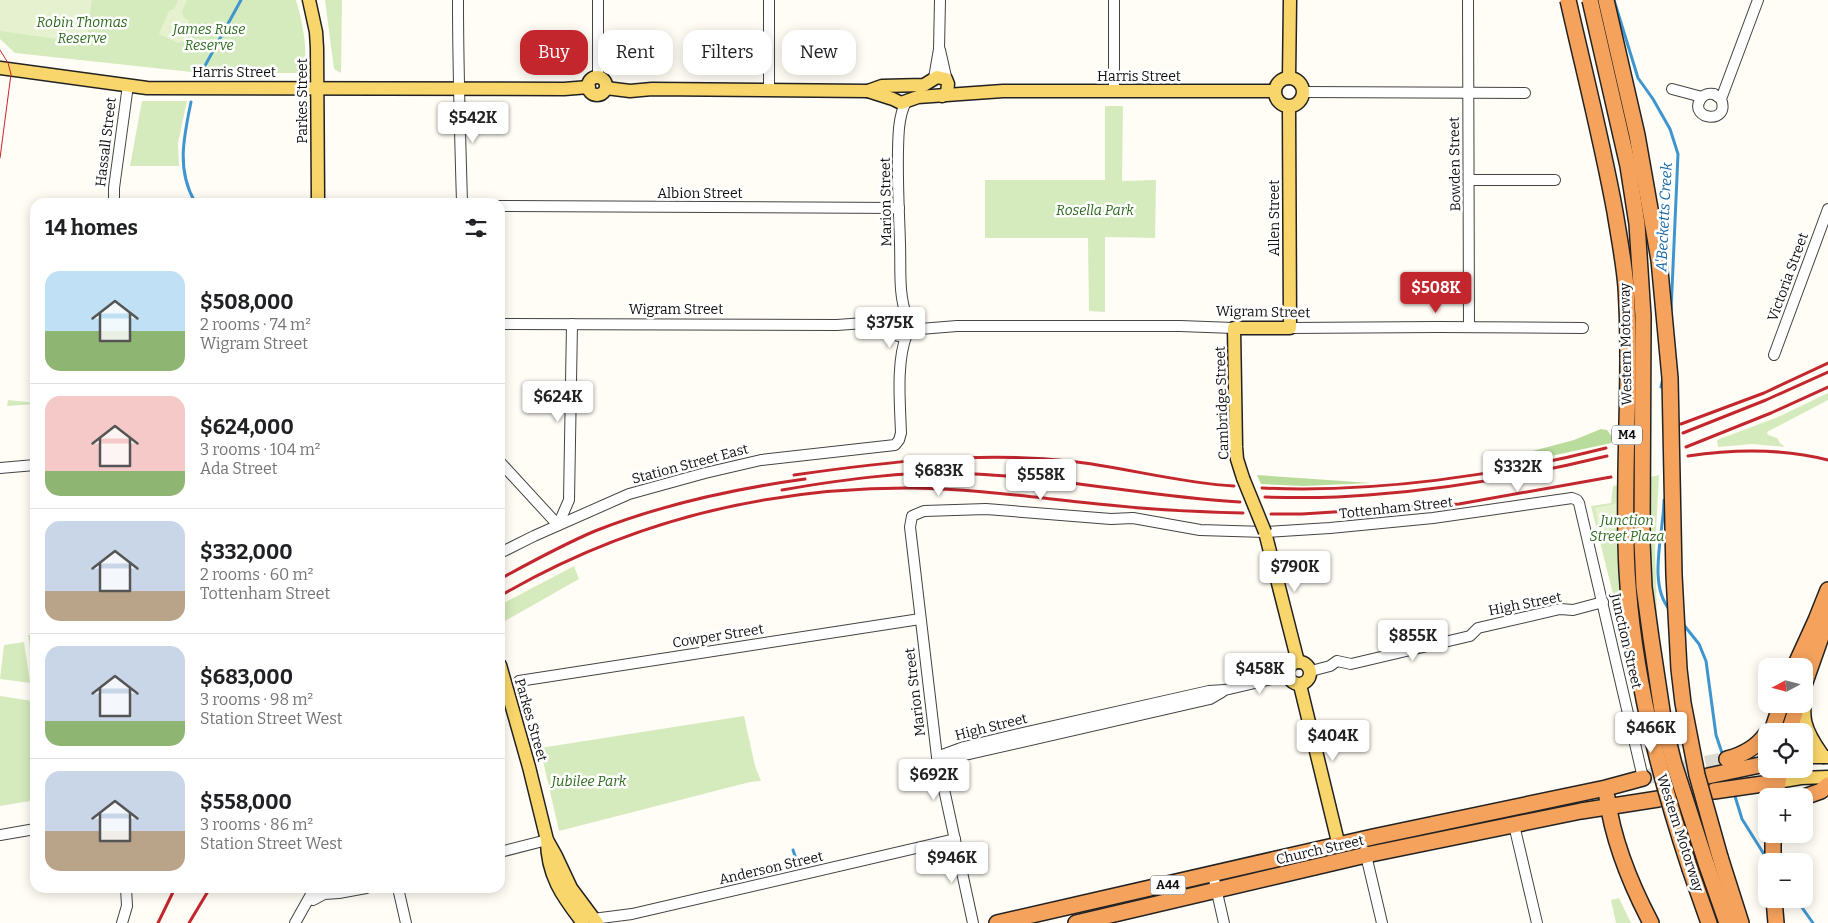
<!DOCTYPE html>
<html lang="en">
<head>
<meta charset="utf-8">
<style>
  :root { --surface:#fff; --page:#f6f6f6; --text:#202124; --muted:#757577; --line:#e0e0e0; --accent:#c4262e }
  body { margin:0; font-family:Bitter,serif; background:var(--page); color:var(--text); height:100vh; display:flex; flex-direction:column; font-size:19px; white-space:nowrap }
  * { box-sizing:border-box; margin:0 }
  p { font-size:16px; color:var(--muted) }
  .icon { flex:none; width:28px; height:28px; fill:none; stroke:currentColor; stroke-width:2; stroke-linecap:round; stroke-linejoin:round }
  .map { position:relative; flex:1; overflow:hidden }
  .drawer { position:absolute; left:30px; top:198px; width:475px; height:695px; display:flex; flex-direction:column; background:var(--surface); border-radius:15px; box-shadow:0 2px 12px #0003 }
  .drawer>* { flex:none }
  .guide { position:absolute; left:520px; top:30px; width:475px; height:45px; display:flex; gap:10px }
  .needle { width:32px; rotate:263deg }
  .tools { position:absolute; left:1758px; top:658px; display:grid; gap:10px }
  .tools a { display:grid; place-items:center; width:55px; height:55px; border-radius:10px; background:var(--surface); box-shadow:0 2px 12px #0003; font-size:25px }
  .price { position:absolute; translate:-50% -42px; padding:0 11px; border-radius:5px; background:#fff; color:#222; font-size:16px; line-height:32px; filter:drop-shadow(0 1px 2px #0008) }
  .price::after { content:''; position:absolute; left:50%; top:30px; width:15px; height:11px; margin-left:-8px; background:inherit; clip-path:polygon(0 0,100% 0,50% 100%) }
  .price.current { background:var(--accent); color:#fff }
  ul { padding:0; list-style:none }
  li { display:flex; align-items:center; gap:15px; height:125px; padding:0 15px }
  li+li { border-top:1px solid var(--line) }
  li span { display:grid; place-items:center; flex:none; width:140px; height:100px; border-radius:15px; color:#555 }
  li>.icon { margin-inline-start:auto }
  span .icon { width:60px; height:60px; fill:#fffc; stroke-width:1 }
  li b { font-size:21px }
  h2 { display:flex; justify-content:space-between; align-items:center; height:60px; padding:0 15px; font-size:21px }
  .pill { padding:0 18px; border-radius:15px; background:var(--surface); box-shadow:0 2px 12px #0003; font-size:18px; line-height:45px }
  .pill.current { background:var(--accent); color:#fff }
  .map>svg:first-child { display:block }
  .green { fill:#d5ebbd }
  .forest { fill:#b9dc9c }
  .pitch { fill:#e6f2cf }
  .lines { fill:none; stroke-linecap:round; stroke-linejoin:round }
  .stream { stroke:#3f96cf; stroke-width:3 }
  .highway-tunnel { stroke:#dbdad3; stroke-width:15; stroke-dasharray:15 8; stroke-linecap:butt }
  .minor-casing { stroke:#444; stroke-width:12 }
  .major-casing { stroke:#222; stroke-width:15 }
  .highway-casing { stroke:#222; stroke-width:18 }
  .minor { stroke:#fff; stroke-width:10 }
  .major { stroke:#f9d66b; stroke-width:12 }
  .highway { stroke:#f5a25d; stroke-width:15 }
  .tram { stroke:#c4262e; stroke-width:1 }
  .rail { stroke:#c4262e; stroke-width:3 }
  .major-bridge-casing { stroke:#222; stroke-width:15; stroke-linecap:butt }
  .highway-bridge-casing { stroke:#222; stroke-width:18; stroke-linecap:butt }
  .major-bridge { stroke:#f9d66b; stroke-width:12 }
  .highway-bridge { stroke:#f5a25d; stroke-width:15 }
  .labels { text-anchor:middle; dominant-baseline:central; stroke-width:5; stroke-linejoin:round; paint-order:stroke }
  .shield { fill:#fff; stroke:#585858; stroke-width:1 }
  .shield-label { font-size:12px; font-weight:bold; fill:#111 }
  .park-label { font-size:14px; font-style:italic; fill:#2f6b1f; stroke:#fff }
  .street-label { font-size:14px; fill:#111; stroke:#fff }
  .water-label { font-size:15px; font-style:italic; fill:#1768a6; stroke:#fff }
</style>
</head>
<body>
<div class="map">
<svg width="1828" height="923" viewBox="0 0 1828 923">
  <rect width="100%" height="100%" fill="#fffdf5"/>
  <g class="green">
    <path d="M 0,0 L 296,0 C 301,16 311,59 301,72 L 296,73 L 201,73 L 15,53 L 0,39 Z"/>
    <polygon points="325,0 342,0 341,73 334,69"/>
    <polygon points="142,101 187,101 178,143 179,166 130,166"/>
    <polygon points="1105,106 1123,106 1122,181 1156,180 1155,238 1105,237 1105,312 1089,311 1088,238 985,238 985,180 1105,180"/>
    <polygon points="1828,393 1828,400 1767,432 1768,435 1777,438 1780,443 1785,447 1752,444 1718,447 1717,440 1778,417"/>
    <polygon points="8,400 35,403 35,404 7,406"/>
    <polygon points="1659,475 1655,551 1657,613 1620,622 1591,506 1611,503 1613,486"/>
    <polygon points="574,566 579,579 503,622 500,613 500,605"/>
    <polygon points="35,634 35,678 28,635"/>
    <polygon points="24,642 30,683 0,679 4,645"/>
    <polygon points="0,696 32,701 35,717 35,800 0,806"/>
    <polygon points="744,716 755,766 761,781 750,782 559,831 540,748"/>
    <polygon points="1619,898 1631,923 1616,923 1611,900"/>
  </g>
  <g class="forest">
    <polygon points="1601,429 1607,430 1616,442 1490,469 1488,452 1498,452 1499,460 1574,440"/>
    <polygon points="1257,475 1371,483 1303,486 1261,484"/>
  </g>
  <g class="pitch">
    <polygon points="0,0 92,0 86,43 0,31"/>
    <polygon points="178,0 187,0 182,12 184,18 189,20 188,24 191,30 186,40 178,43 159,34 169,11 174,9"/>
    <polygon points="1619,503 1623,527 1599,532 1595,508"/>
  </g>
  <g class="lines">
    <g class="stream">
      <polyline points="1614,0 1638,78 1653,99 1670,129 1678,154 1671,312"/>
      <polyline points="201,73 241,0"/>
      <path d="M 191,102 C 184,136 176,170 195,202"/>
      <polyline points="1661,387 1663,378"/>
      <path d="M 1664,500 C 1664,532 1647,584 1670,610"/>
      <polyline points="1683,624 1699,644 1706,661 1716,735 1723,756"/>
      <polyline points="1734,793 1742,819 1767,859"/>
      <polyline points="793,850 797,862"/>
      <polyline points="1796,899 1813,923"/>
    </g>
    <g class="highway-tunnel">
      <polyline points="1683,768 1727,759"/>
      <polyline points="1643,778 1669,771 1708,776"/>
    </g>
    <g class="minor-casing">
      <g id="minor">
        <path d="M 458,0 C 458,68 460,135 462,202"/>
        <polyline points="1468,0 1469,327"/>
        <polyline points="940,50 947,81"/>
        <polyline points="598,77 598,0"/>
        <polyline points="934,78 939,49 940,0"/>
        <polyline points="1672,89 1702,97"/>
        <polyline points="769,90 769,0"/>
        <polyline points="1114,91 1114,0"/>
        <polyline points="1304,92 1525,93"/>
        <path d="M 1721,99 L 1714,94 C 1709,93 1703,94 1700,100 C 1689,120 1731,125 1721,99 L 1758,0"/>
        <path d="M 906,102 C 902,109 900,119 899,128 C 896,166 899,206 900,244 C 901,267 898,295 907,317"/>
        <polyline points="1469,180 1555,180"/>
        <polyline points="114,202 114,188 128,85"/>
        <polyline points="500,206 899,208"/>
        <circle cx="900" cy="325" r="11"/>
        <polyline points="500,324 837,325 878,322 891,319"/>
        <polyline points="1290,328 1438,327 1583,328"/>
        <polyline points="908,333 920,329 957,326 1180,326 1234,328"/>
        <polyline points="1774,355 1828,209"/>
        <polyline points="500,462 558,525"/>
        <polyline points="0,468 35,465"/>
        <polyline points="558,525 569,500 572,324"/>
        <path d="M 500,553 L 534,536 L 629,494 L 705,473 L 761,460 L 895,445 L 899,440 L 901,433 C 900,403 896,361 907,334"/>
        <polyline points="1311,671 1330,666 1337,661 1351,664 1470,636 1478,628 1560,609 1573,610 1603,602"/>
        <polyline points="519,681 920,619"/>
        <polyline points="950,756 965,755 1210,699 1222,692"/>
        <polyline points="937,757 964,747 1027,732 1209,691 1225,690 1288,675"/>
        <polyline points="1514,825 1537,923"/>
        <polyline points="0,835 35,829"/>
        <polyline points="1365,851 1382,923"/>
        <polyline points="500,852 547,840"/>
        <polyline points="1213,875 1224,923"/>
        <polyline points="398,888 406,923"/>
        <polyline points="313,900 324,894 339,893 366,888"/>
        <polyline points="593,919 632,914 955,839"/>
        <polyline points="122,923 127,906 126,888"/>
        <polyline points="295,923 313,891 322,888"/>
        <polyline points="973,923 937,757 910,527 912,516 924,511 986,509 1111,519 1133,518 1200,530 1265,532 1330,528 1433,518 1572,498 1577,500 1579,503 1643,778"/>
      </g>
    </g>
    <g class="major-casing">
      <g id="major">
        <polyline points="309,0 316,32 317,48 318,202"/>
        <polyline points="0,68 147,88 564,89 589,87"/>
        <circle cx="597" cy="86" r="9"/>
        <circle cx="1289" cy="92" r="14"/>
        <polyline points="1289,78 1290,0"/>
        <polyline points="606,88 630,91 652,89 868,91 882,86 924,85 937,77 946,79 948,84 947,93 942,96"/>
        <polyline points="868,91 893,99 901,103 918,97 1003,91 1275,91"/>
        <polyline points="1243,478 1237,459 1236,447 1234,328 1290,328 1289,107"/>
        <polyline points="1265,532 1298,662"/>
        <circle cx="1299" cy="673" r="11"/>
        <polyline points="500,665 529,767 547,840 556,856 571,888 597,923"/>
        <path d="M 1806,678 C 1803,717 1800,724 1824,757"/>
        <polyline points="1300,685 1339,846"/>
        <polyline points="1804,757 1828,757"/>
        <polyline points="1777,782 1801,778 1828,777"/>
        <path d="M 547,840 C 547,875 562,896 583,923"/>
      </g>
    </g>
    <g class="highway-casing">
      <g id="highway">
        <polyline points="1795,666 1816,620 1828,590"/>
        <polyline points="1804,685 1828,617"/>
        <polyline points="1772,731 1781,704"/>
        <polyline points="1789,731 1798,704"/>
        <path d="M 1727,759 C 1742,755 1757,747 1766,734"/>
        <polyline points="1708,776 1765,764 1766,759"/>
        <polyline points="1714,791 1777,782"/>
        <polyline points="1776,796 1780,769"/>
        <path d="M 1607,797 C 1613,842 1630,883 1651,923"/>
        <polyline points="1804,797 1821,791 1828,785"/>
        <polyline points="1773,834 1773,861"/>
        <polyline points="1720,857 1741,923"/>
        <polyline points="1706,863 1727,923"/>
        <polyline points="1690,869 1709,923"/>
        <polyline points="1774,899 1776,923"/>
        <polyline points="997,923 1373,837 1606,788 1643,778"/>
        <polyline points="1076,923 1366,855 1581,811 1658,799"/>
      </g>
    </g>
    <use href="#minor" class="minor"/>
    <use href="#major" class="major"/>
    <use href="#highway" class="highway"/>
    <polyline class="tram" points="0,50 8,63 11,74 0,158"/>
    <g class="rail">
      <polyline points="1681,424 1764,393 1828,363"/>
      <polyline points="1683,433 1766,400 1828,372"/>
      <polyline points="1686,447 1771,413 1828,387"/>
      <path d="M 1688,456 C 1735,449 1781,448 1828,460"/>
      <path d="M 794,475 C 885,462 978,451 1069,461 C 1124,467 1179,483 1234,486"/>
      <path d="M 1262,488 C 1375,493 1497,476 1606,448"/>
      <path d="M 782,490 C 846,479 910,470 975,474 C 1064,478 1151,497 1240,502"/>
      <path d="M 1265,497 C 1299,498 1334,498 1368,495 C 1448,489 1529,475 1607,456"/>
      <polyline points="1271,514 1302,514 1459,504 1611,477"/>
      <path d="M 500,579 C 531,562 562,545 595,531 C 663,504 733,489 805,479"/>
      <path d="M 500,596 C 627,522 767,487 914,488 C 980,489 1044,499 1109,505 C 1154,510 1199,512 1243,513"/>
      <polyline points="158,923 175,888"/>
      <polyline points="189,923 210,888"/>
    </g>
    <g class="major-bridge-casing">
      <polyline id="major-bridge" points="1243,478 1265,532"/>
    </g>
    <g class="highway-bridge-casing">
      <g id="highway-bridge">
        <path d="M 1568,0 C 1584,71 1602,141 1615,212 C 1619,237 1624,262 1626,287 C 1632,382 1622,476 1627,571 C 1633,673 1658,772 1690,869"/>
        <polyline points="1590,0 1628,166 1637,224 1643,316 1642,542 1644,587 1651,638 1664,724 1674,764 1706,863"/>
        <polyline points="1606,0 1637,135 1659,260 1670,378 1674,575 1679,669 1683,703 1697,775 1720,857"/>
      </g>
    </g>
    <use href="#major-bridge" class="major-bridge"/>
    <use href="#highway-bridge" class="highway-bridge"/>
  </g>
  <g class="labels">
    <g class="shield">
      <rect x="1612" y="425.5" width="30" height="19" rx="4"/>
      <rect x="1150.5" y="875.5" width="35" height="19" rx="4"/>
    </g>
    <g class="shield-label">
      <text x="1627" y="435">M4</text>
      <text x="1168" y="885">A44</text>
    </g>
    <g class="park-label">
      <text x="82" y="22">Robin Thomas<tspan x="82" dy="16">Reserve</tspan></text>
      <text x="209" y="29">James Ruse<tspan x="209" dy="16">Reserve</tspan></text>
      <text x="1095" y="210">Rosella Park</text>
      <text x="1627" y="520">Junction<tspan x="1627" dy="16">Street Plaza</tspan></text>
      <text x="589" y="781">Jubilee Park</text>
    </g>
    <g class="street-label">
      <text x="234" y="72">Harris Street</text>
      <text x="1139" y="76">Harris Street</text>
      <text transform="translate(302 101) rotate(-90)">Parkes Street</text>
      <text transform="translate(106 142) rotate(-83)">Hassall Street</text>
      <text transform="translate(1455 164) rotate(-91)">Bowden Street</text>
      <text x="700" y="193">Albion Street</text>
      <text transform="translate(886 202) rotate(-91)">Marion Street</text>
      <text transform="translate(1274 218) rotate(-90)">Allen Street</text>
      <text transform="translate(1788 277) rotate(-70)">Victoria Street</text>
      <text x="676" y="309">Wigram Street</text>
      <text transform="translate(1263 312) rotate(1)">Wigram Street</text>
      <text transform="translate(1626 344) rotate(-91)">Western Motorway</text>
      <text transform="translate(1222 403) rotate(-92)">Cambridge Street</text>
      <text transform="translate(690 464) rotate(-15)">Station Street East</text>
      <text transform="translate(1396 508) rotate(-6)">Tottenham Street</text>
      <text transform="translate(1525 604) rotate(-11)">High Street</text>
      <text transform="translate(718 636) rotate(-9)">Cowper Street</text>
      <text transform="translate(1626 641) rotate(77)">Junction Street</text>
      <text transform="translate(915 692) rotate(-97)">Marion Street</text>
      <text transform="translate(531 720) rotate(74)">Parkes Street</text>
      <text transform="translate(991 727) rotate(-14)">High Street</text>
      <text transform="translate(1680 833) rotate(72)">Western Motorway</text>
      <text transform="translate(1320 850) rotate(-13)">Church Street</text>
      <text transform="translate(771 868) rotate(-13)">Anderson Street</text>
    </g>
    <g class="water-label">
      <text transform="translate(1664 217) rotate(-87)">A'Becketts Creek</text>
    </g>
  </g>
</svg>
<div class="tools">
<a><svg class="needle" viewBox="-14 -14 28 28"><path d="M0-13l5 13h-10z" fill="#e53935"/><path d="M0 13l5-13h-10z" fill="#757577"/></svg></a>
<a><svg class="icon" aria-label="locate" viewBox="0 0 24 24"><circle cx="12" cy="12" r="6"/><path d="M12 2v4M12 18v4M2 12h4M18 12h4"/></svg></a>
<a>+</a>
<a>−</a>
</div>
<b class="price" style="left:473px;top:144px">$542K</b>
<b class="price current" style="left:1436px;top:314px">$508K</b>
<b class="price" style="left:890px;top:349px">$375K</b>
<b class="price" style="left:558px;top:423px">$624K</b>
<b class="price" style="left:1518px;top:493px">$332K</b>
<b class="price" style="left:939px;top:497px">$683K</b>
<b class="price" style="left:1041px;top:501px">$558K</b>
<b class="price" style="left:1295px;top:593px">$790K</b>
<b class="price" style="left:1413px;top:662px">$855K</b>
<b class="price" style="left:1260px;top:695px">$458K</b>
<b class="price" style="left:1651px;top:754px">$466K</b>
<b class="price" style="left:1333px;top:762px">$404K</b>
<b class="price" style="left:934px;top:801px">$692K</b>
<b class="price" style="left:952px;top:884px">$946K</b>
<div class="guide">
<a class="pill current">Buy</a>
<a class="pill">Rent</a>
<a class="pill">Filters</a>
<a class="pill">New</a>
</div>
<section class="drawer">
<h2>14 homes<svg class="icon" aria-label="filters" viewBox="0 0 24 24"><path d="M4 7h16M4 17h16"/><circle cx="9" cy="7" r="2"/><circle cx="15" cy="17" r="2"/></svg></h2>
<ul>
<li><span style="background:linear-gradient(#bfe0f5 60%,#8fb573 0)"><svg class="icon" aria-label="home" viewBox="0 0 24 24"><path d="M3 11l9-7 9 7M6 9v11h12V9"/></svg></span><div><b>$508,000</b><p>2 rooms · 74 m²</p><p>Wigram Street</p></div></li>
<li><span style="background:linear-gradient(#f6c9c9 75%,#8fb573 0)"><svg class="icon" aria-label="home" viewBox="0 0 24 24"><path d="M3 11l9-7 9 7M6 9v11h12V9"/></svg></span><div><b>$624,000</b><p>3 rooms · 104 m²</p><p>Ada Street</p></div></li>
<li><span style="background:linear-gradient(#c9d6e8 70%,#b9a48a 0)"><svg class="icon" aria-label="home" viewBox="0 0 24 24"><path d="M3 11l9-7 9 7M6 9v11h12V9"/></svg></span><div><b>$332,000</b><p>2 rooms · 60 m²</p><p>Tottenham Street</p></div></li>
<li><span style="background:linear-gradient(#c9d6e8 75%,#8fb573 0)"><svg class="icon" aria-label="home" viewBox="0 0 24 24"><path d="M3 11l9-7 9 7M6 9v11h12V9"/></svg></span><div><b>$683,000</b><p>3 rooms · 98 m²</p><p>Station Street West</p></div></li>
<li><span style="background:linear-gradient(#c9d6e8 60%,#b9a48a 0)"><svg class="icon" aria-label="home" viewBox="0 0 24 24"><path d="M3 11l9-7 9 7M6 9v11h12V9"/></svg></span><div><b>$558,000</b><p>3 rooms · 86 m²</p><p>Station Street West</p></div></li>
</ul>
</section>
</div>
</body>
</html>
